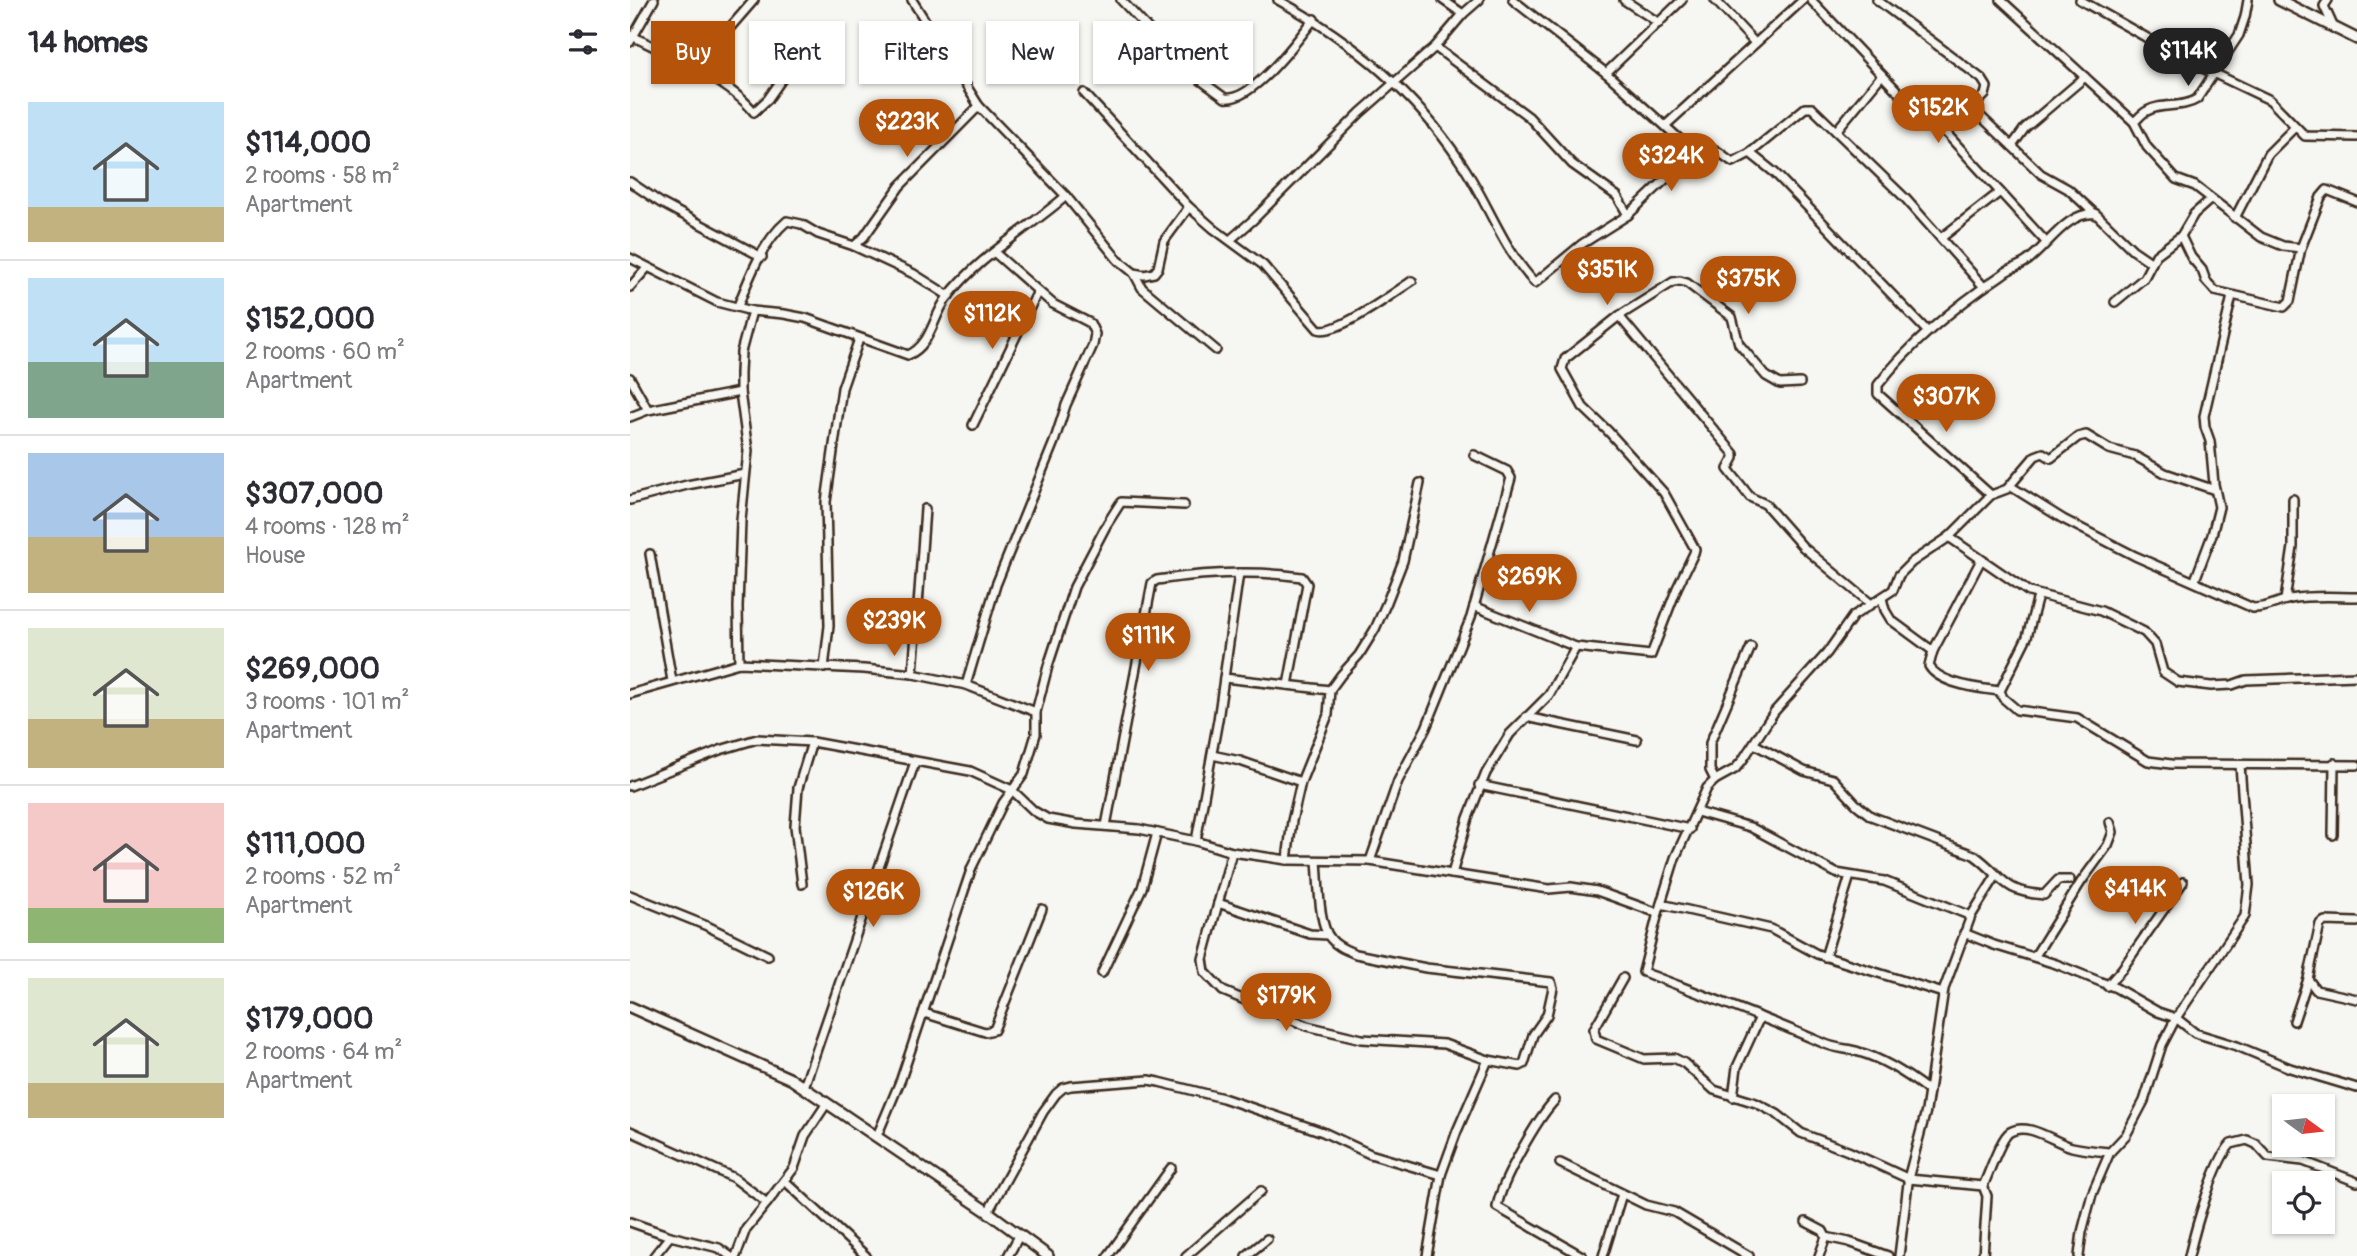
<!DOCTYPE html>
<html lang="en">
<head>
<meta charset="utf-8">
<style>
  :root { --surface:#fff; --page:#f2f2f3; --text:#2b2b33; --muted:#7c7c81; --line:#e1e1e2; --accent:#b45309 }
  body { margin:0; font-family:Pangolin,sans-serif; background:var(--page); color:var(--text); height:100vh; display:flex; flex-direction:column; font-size:26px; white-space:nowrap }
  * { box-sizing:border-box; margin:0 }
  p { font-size:23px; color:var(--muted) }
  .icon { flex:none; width:38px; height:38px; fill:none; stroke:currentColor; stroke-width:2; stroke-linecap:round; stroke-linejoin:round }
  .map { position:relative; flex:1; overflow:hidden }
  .side { display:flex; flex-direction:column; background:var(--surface); width:630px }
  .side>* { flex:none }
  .guide { position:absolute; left:21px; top:21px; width:665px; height:63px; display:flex; gap:14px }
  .needle { width:46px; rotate:105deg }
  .controls { position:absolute; left:1642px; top:1094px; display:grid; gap:14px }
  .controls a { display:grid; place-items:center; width:63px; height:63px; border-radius:0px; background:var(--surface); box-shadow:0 2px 5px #0004; font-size:35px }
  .price { position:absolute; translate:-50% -60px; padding:0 16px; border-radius:24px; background:var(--accent); color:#fff; font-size:23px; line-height:46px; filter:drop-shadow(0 2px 4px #0008) }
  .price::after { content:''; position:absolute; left:50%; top:42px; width:21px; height:16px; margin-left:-10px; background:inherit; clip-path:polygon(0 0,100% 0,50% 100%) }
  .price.on { background:#222; color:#fff }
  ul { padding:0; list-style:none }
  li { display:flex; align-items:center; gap:21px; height:175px; padding:0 28px }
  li+li { border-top:2px solid var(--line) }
  li span { display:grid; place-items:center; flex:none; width:196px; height:140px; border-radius:0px; color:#555 }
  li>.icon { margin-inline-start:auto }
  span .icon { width:84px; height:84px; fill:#fffc; stroke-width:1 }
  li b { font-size:30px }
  h2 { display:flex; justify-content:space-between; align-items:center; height:84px; padding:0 28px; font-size:30px }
  .chip { padding:0 24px; border-radius:0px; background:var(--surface); box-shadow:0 2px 5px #0004; font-size:24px; line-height:63px }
  .chip.on { background:var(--accent); color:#fff }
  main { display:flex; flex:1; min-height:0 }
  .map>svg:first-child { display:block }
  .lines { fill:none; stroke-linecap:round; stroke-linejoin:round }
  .minor-casing { stroke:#3b2a1e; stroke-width:12 }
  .tertiary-casing { stroke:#3b2a1e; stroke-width:14 }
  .minor { stroke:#f6f6f2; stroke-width:7 }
  .tertiary { stroke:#f6f6f2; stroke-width:9 }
</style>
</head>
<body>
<main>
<section class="side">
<h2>14 homes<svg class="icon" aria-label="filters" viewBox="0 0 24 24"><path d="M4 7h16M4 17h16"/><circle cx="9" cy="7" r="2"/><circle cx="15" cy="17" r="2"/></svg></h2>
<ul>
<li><span style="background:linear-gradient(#bfe0f5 75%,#c2b280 0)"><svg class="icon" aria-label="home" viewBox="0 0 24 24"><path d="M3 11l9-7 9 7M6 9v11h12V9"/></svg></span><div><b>$114,000</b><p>2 rooms · 58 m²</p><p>Apartment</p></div></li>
<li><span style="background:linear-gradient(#bfe0f5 60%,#7fa58c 0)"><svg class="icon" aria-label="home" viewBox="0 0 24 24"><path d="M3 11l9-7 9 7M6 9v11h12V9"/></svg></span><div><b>$152,000</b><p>2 rooms · 60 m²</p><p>Apartment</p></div></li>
<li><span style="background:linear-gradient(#a9c7e8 60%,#c2b280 0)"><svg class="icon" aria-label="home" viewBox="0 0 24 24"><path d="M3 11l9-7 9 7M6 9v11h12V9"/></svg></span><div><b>$307,000</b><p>4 rooms · 128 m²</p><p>House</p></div></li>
<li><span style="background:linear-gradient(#dfe7d0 65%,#c2b280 0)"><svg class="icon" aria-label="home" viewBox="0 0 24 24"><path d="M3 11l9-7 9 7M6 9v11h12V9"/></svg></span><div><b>$269,000</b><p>3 rooms · 101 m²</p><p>Apartment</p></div></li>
<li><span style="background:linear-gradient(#f6c9c9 75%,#8fb573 0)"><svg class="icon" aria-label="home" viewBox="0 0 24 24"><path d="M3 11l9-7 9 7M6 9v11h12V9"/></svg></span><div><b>$111,000</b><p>2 rooms · 52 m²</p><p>Apartment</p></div></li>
<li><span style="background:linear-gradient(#dfe7d0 75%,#c2b280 0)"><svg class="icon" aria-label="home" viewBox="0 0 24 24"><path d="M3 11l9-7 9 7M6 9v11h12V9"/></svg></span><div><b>$179,000</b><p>2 rooms · 64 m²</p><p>Apartment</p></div></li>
</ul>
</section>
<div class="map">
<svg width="1727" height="1256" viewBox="0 0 1727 1256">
  <rect width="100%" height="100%" fill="#f6f6f2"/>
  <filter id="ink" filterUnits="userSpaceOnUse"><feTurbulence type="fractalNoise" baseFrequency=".0143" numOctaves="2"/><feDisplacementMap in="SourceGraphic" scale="14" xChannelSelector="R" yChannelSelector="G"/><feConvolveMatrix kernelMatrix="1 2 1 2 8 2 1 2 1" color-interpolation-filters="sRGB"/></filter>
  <g filter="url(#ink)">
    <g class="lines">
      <g class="minor-casing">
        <g id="minor">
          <polyline points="282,0 349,106 436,196 488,260 504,273 512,288 586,350"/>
          <path d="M 491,0 L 558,71 L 595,98 C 622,102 668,40 684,19"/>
          <path d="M 648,0 C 720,39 784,92 830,161 C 857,200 872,248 905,283 L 952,244 L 998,215 L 1064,152"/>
          <polyline points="813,0 833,14"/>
          <path d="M 883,0 L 976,73 L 1064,152 C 1081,140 1089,154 1103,162 L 1120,153 L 1145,173 L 1297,331"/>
          <polyline points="994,0 1029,23"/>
          <polyline points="1085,0 1125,43"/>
          <polyline points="1181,0 1293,118 1316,133 1416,242"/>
          <polyline points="1247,0 1352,79 1357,87 1355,95 1316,133"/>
          <polyline points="1371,0 1504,122"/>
          <polyline points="1450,0 1558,61 1640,100 1675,136 1727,137"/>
          <path d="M 1618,0 L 1615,17 L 1609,35 L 1567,99 C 1552,109 1532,102 1517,111 C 1512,113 1508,119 1504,122 L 1517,147 L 1546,179 L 1565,186 L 1631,237 L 1653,246 L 1671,248"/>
          <polyline points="1698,0 1694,6 1704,28"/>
          <path d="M 0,35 C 36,53 100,81 124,112 L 138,99 L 175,46"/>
          <polyline points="0,42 24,0"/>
          <polyline points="805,47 899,117 942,164 987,196 998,215"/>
          <polyline points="65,68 124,0"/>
          <polyline points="976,73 1052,0"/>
          <path d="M 454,93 L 559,207 L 584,229 L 633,265 L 688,329 C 706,336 765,292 782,281"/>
          <polyline points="1343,109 1411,174 1438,189 1464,213"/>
          <polyline points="1036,125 1173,0"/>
          <polyline points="1206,131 1252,75"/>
          <polyline points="1382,146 1395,128 1455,77"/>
          <polyline points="1120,153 1175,108 1182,108 1275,198 1354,287"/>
          <polyline points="0,182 31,203 132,257"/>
          <polyline points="1605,218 1638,154 1665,127"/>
          <polyline points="1551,236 1561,257 1572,270 1576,281 1585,291 1654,307 1660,301 1671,248 1691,197 1697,190 1727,202"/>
          <polyline points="1311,238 1370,192"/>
          <polyline points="600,240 623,220 730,113 805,47 833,14 849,0"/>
          <polyline points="224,246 284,274 319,296"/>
          <path d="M 0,258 L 87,302 L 122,311 L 154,314 L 175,318 L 278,355 C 301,346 303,316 317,298 C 347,258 398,229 436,196"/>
          <polyline points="504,273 514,275 524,273 528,268 534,241 559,207"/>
          <polyline points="0,287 17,268"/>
          <polyline points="1485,302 1514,278 1526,255 1551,236 1564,214 1581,199"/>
          <path d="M 108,306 C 119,278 133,241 157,221 L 171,224 L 188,234 L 224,246 L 234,237 L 270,186 L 349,106"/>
          <polyline points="989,316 1104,454 1104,458 1098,469 1120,497 1135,504 1173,547 1240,603"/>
          <polyline points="0,378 18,410"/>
          <polyline points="0,417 18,410 110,392"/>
          <polyline points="343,425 408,291"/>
          <path d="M 1380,486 L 1433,519 L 1505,556 L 1623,608 C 1639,608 1645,602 1660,599 C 1682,595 1705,597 1727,597"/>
          <path d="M 1361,495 L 1248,394 L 1248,385 C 1282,341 1327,305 1373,274 C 1380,268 1389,267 1397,261 C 1417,247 1438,210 1466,214 L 1503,250 L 1522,263"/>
          <polyline points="0,500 57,485 115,474"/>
          <polyline points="1319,537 1399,592 1471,611 1514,632 1525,644 1533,672 1548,682 1581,686 1602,685 1616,680 1727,676"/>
          <polyline points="20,554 42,681"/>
          <path d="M 1351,560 L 1303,651 L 1299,666 C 1309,684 1351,689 1370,691"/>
          <polyline points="1565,580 1582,535 1589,507 1584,484 1580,441 1575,427 1574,416 1602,296"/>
          <polyline points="1408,596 1397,637 1370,691 1373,698 1387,710 1447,718 1518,761 1541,764 1727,765"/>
          <polyline points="1252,598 1255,610 1261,620 1303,651"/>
          <polyline points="1655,600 1663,547 1663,499"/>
          <polyline points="844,606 946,647"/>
          <polyline points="109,663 108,607 111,520 118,451 110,392 110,373 111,352 122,311"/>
          <polyline points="194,668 199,626 196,502 212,388 229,339"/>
          <polyline points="283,674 295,509"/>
          <polyline points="594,678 700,690"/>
          <polyline points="336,685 366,585 424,442 436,405 463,345 465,334 460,323 423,304 365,253"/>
          <polyline points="0,694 109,663 234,669 283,674 336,685 406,712"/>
          <polyline points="896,717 1007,740"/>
          <path d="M 1124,744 L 1174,771 L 1203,779 L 1226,804 L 1241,816 L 1344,855 C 1375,877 1369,891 1414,895 L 1428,880 L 1440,880"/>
          <polyline points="582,755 610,761 671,782"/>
          <polyline points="1085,780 1080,770 1080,743 1121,647"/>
          <polyline points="849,785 1060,829"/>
          <polyline points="0,786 90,750 127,739 182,742 340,771 382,790 404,811 418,819 446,824 509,829 566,841 602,852 657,860 740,861 822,874 838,818 856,773 880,734 919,695 946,647 1021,655 1047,588 1064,553 1065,549 1034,493 978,431 953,407 932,369 935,359 989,316 1043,282 1050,281 1057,283 1102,317 1109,344 1136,376 1150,384 1170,383"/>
          <polyline points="1067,812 1120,827 1206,873 1254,881 1341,916"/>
          <path d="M 476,826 L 522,583 L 527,580 C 575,573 624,570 672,577 L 677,584 L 658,685"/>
          <polyline points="1703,835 1704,763"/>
          <polyline points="566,841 588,720 609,573"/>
          <path d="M 602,852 L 573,959 L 575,972 L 593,991 L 677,1026 L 732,1039 L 814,1044 L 858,1060 L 890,1066 L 894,1064 L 903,1035 L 917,1015 L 923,988 L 921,982 L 796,968 L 726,954 C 717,950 707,947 701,939 C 688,925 689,881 687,861"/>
          <polyline points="657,860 662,821 671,782 698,715 700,690 711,675 729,655 745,629 757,602 773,561 790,483"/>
          <polyline points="740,861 768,781 796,728 841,617 881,478 877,471 844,455"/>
          <path d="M 822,874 L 919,889 L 941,887 L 967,891 L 1028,913 L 1013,972 C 1073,995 1134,1017 1193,1043 C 1205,1049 1217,1048 1229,1052 C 1254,1059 1278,1075 1299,1091"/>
          <polyline points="172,884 165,826 168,788 182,742"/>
          <polyline points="0,895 77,926 138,956"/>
          <polyline points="588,903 680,934 697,935"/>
          <polyline points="1031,904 1141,929 1187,954 1313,993"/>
          <polyline points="1028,913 1045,858 1077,788 1085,780 1105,769 1112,761 1144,712 1197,653 1223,616 1263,590 1269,575 1282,562 1319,537 1361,495 1377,489 1405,456 1413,453 1421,458 1448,437 1456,435 1479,449 1505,456 1535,473 1585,490"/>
          <polyline points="1727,922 1695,921 1690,924 1678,979 1686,990 1727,999"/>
          <polyline points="1334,933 1364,945 1426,964 1486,988 1528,1012 1546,1018 1565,1033 1607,1046 1660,1068 1727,1088"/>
          <polyline points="1405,956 1451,882 1478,845 1483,832 1480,822"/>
          <polyline points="1195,957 1220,876"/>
          <polyline points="472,973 512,888 527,833"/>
          <polyline points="993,978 964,1029 966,1039 1014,1059 1044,1058 1054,1063 1084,1090 1126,1103 1147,1114 1171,1133 1218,1151 1279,1179 1353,1186 1357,1196 1353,1256"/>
          <polyline points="1477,986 1492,969 1553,882"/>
          <polyline points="294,1013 355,1032 364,1030 412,909"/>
          <polyline points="1664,1021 1678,979"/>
          <polyline points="174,1087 285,762"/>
          <polyline points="1103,1097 1107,1067 1130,1017"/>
          <path d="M 925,1100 C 907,1119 871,1182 867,1207 L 952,1256"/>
          <polyline points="0,1131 104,1178 137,1203 116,1229 106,1256"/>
          <polyline points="247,1136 271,1079 342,867 373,803 394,774 406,734 406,712 418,666 444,587 477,524 491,502 554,505"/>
          <polyline points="930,1163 1016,1205 1044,1212 1119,1256"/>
          <polyline points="155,1181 236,1256"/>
          <path d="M 1353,1186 C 1358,1176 1371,1137 1380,1132 C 1399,1121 1425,1143 1442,1147 C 1455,1150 1468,1151 1480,1152"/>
          <polyline points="137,1203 164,1168 175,1136 197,1103"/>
          <polyline points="358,1212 413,1112 426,1094 433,1088 441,1086 519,1080 529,1082 593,1098 693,1132 740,1154 811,1175"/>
          <polyline points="0,1222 40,1236 89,1248 100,1256"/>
          <polyline points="1176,1222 1193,1231 1196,1237 1189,1256"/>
          <polyline points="1196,1237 1219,1242 1258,1256"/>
          <polyline points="24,1256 40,1236"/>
          <polyline points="378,1256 389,1236"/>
          <polyline points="478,1256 541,1168"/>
          <polyline points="556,1256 631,1191"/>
          <polyline points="616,1256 637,1239"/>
          <polyline points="797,1256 811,1175 827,1131 858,1060"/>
          <polyline points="973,1256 992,1194"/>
          <polyline points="1269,1256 1279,1175 1296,1111 1314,989 1341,916 1366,876"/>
          <polyline points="1449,1256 1452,1232 1462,1194 1480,1152 1496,1135 1514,1101 1532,1045 1546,1018 1615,916 1619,885 1610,765"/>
          <path d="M 1559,1256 C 1565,1230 1584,1162 1601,1144 L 1617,1140 L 1626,1144 L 1638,1157 L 1673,1161 L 1727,1182"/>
        </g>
      </g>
      <g class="tertiary-casing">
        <g id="tertiary">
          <polyline points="1649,0 1727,39"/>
          <polyline points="0,1007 161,1079 358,1212 418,1256"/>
        </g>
      </g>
      <use href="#minor" class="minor"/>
      <use href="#tertiary" class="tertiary"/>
    </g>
  </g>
</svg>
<div class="controls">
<a><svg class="needle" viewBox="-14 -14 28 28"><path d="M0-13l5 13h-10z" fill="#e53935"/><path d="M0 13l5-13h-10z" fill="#7c7c81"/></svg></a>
<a><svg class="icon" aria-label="locate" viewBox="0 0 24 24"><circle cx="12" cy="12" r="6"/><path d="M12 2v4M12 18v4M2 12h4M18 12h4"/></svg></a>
</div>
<b class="price on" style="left:1558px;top:88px">$114K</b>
<b class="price" style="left:1308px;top:145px">$152K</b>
<b class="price" style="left:277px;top:159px">$223K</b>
<b class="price" style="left:1041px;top:193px">$324K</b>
<b class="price" style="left:977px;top:307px">$351K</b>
<b class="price" style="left:1118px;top:316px">$375K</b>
<b class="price" style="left:362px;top:351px">$112K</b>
<b class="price" style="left:1316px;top:434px">$307K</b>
<b class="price" style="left:899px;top:614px">$269K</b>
<b class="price" style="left:264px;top:658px">$239K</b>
<b class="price" style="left:518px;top:673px">$111K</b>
<b class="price" style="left:1505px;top:926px">$414K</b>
<b class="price" style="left:243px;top:929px">$126K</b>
<b class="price" style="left:656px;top:1033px">$179K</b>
<div class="guide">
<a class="chip on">Buy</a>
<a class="chip">Rent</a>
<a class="chip">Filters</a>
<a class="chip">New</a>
<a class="chip">Apartment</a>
</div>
</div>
</main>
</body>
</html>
